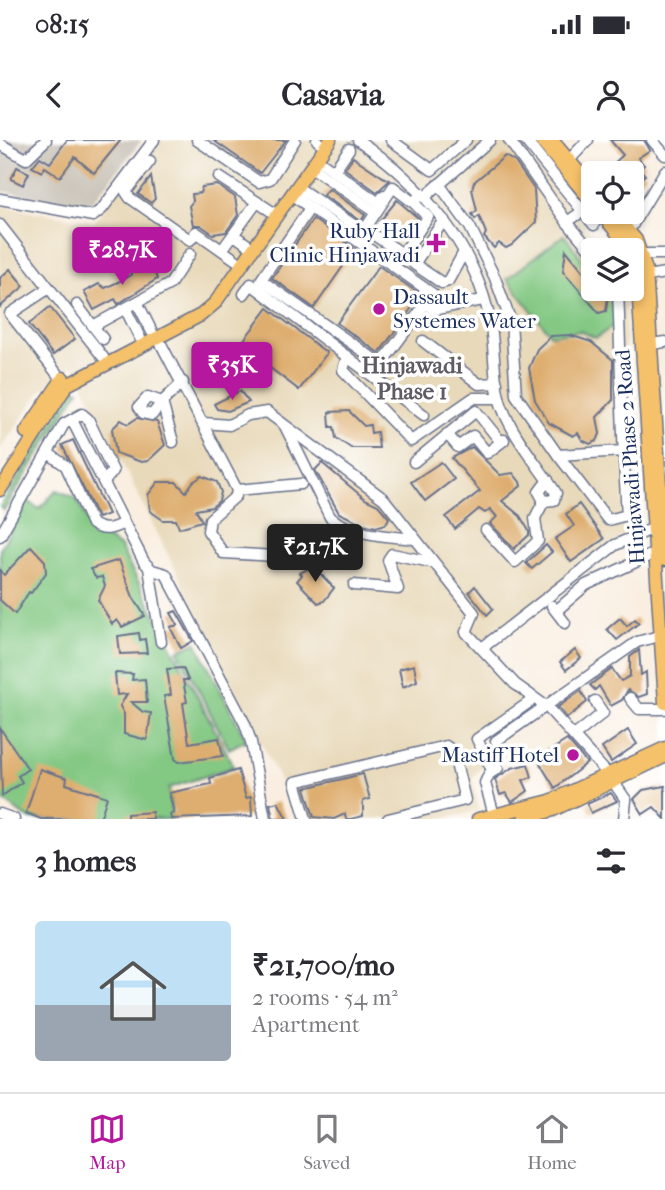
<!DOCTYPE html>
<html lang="en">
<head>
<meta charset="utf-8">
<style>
  :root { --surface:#fff; --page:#f2f2f3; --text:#2b2b33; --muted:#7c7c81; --line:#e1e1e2; --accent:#b5179e }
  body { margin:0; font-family:"IM FELL French Canon",serif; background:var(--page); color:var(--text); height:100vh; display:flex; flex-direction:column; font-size:26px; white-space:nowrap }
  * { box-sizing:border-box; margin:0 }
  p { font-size:23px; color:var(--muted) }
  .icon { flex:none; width:38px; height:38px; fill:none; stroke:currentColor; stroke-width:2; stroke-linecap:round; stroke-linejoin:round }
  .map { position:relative; height:679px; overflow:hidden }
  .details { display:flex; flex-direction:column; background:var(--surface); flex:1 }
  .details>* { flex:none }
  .tools { position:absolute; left:581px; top:21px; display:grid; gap:14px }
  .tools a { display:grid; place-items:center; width:63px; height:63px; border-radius:7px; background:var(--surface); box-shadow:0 4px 10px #0003; font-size:35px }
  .price { position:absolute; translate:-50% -60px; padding:0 16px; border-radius:7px; background:var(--accent); color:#fff; font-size:23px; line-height:46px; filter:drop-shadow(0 2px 4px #0008) }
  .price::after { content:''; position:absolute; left:50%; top:42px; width:21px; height:16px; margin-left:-10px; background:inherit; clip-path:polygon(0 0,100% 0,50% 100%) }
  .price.current { background:#222; color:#fff }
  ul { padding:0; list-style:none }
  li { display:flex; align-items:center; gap:21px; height:175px; padding:0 35px }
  li span { display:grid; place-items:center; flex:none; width:196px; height:140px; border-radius:7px; color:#555 }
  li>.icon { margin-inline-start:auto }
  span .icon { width:84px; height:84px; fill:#fffc; stroke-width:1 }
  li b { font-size:30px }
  h2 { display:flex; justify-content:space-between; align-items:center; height:84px; padding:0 35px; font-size:30px }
  .status { display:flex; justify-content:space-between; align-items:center; height:49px; padding:0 35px; background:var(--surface); direction:ltr }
  .status svg { height:19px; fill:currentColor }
  header { display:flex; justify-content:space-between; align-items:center; height:91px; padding:0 35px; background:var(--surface); font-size:32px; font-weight:800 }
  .dock { display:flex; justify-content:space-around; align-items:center; height:98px; border-top:2px solid var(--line); background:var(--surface); font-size:19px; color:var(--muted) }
  .dock a { display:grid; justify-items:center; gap:4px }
  .dock .current { color:var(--accent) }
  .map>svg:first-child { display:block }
  .built { fill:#e8d9ba }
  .industrial { fill:#c9c3b8 }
  .green { fill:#83c883; stroke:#4f7c70; stroke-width:2 }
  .building { fill:#deae6f }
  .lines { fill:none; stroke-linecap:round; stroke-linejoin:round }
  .minor-casing { stroke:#69728c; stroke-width:13 }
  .major-casing { stroke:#69728c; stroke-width:15 }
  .minor { stroke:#fff; stroke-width:10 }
  .major { stroke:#f5c16b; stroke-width:12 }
  .poi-dot { fill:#b5179e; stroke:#fff; stroke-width:2.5 }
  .labels { text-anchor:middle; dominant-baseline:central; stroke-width:7; stroke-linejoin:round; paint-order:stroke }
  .poi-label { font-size:21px; fill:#1b2f5e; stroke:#fff; text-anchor:end }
  .street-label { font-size:21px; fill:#1b2f5e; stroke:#fff }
  .neighbourhood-label { font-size:23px; font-weight:bold; fill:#5f5b64; stroke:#fff }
</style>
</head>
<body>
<div class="status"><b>08:15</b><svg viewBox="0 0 49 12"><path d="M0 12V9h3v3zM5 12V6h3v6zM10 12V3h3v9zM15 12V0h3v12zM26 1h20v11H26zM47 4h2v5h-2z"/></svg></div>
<header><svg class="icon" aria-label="back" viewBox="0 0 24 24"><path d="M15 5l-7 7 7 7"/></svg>Casavia<svg class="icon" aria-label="person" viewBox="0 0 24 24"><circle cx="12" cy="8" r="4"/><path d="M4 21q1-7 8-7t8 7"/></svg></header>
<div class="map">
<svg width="665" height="679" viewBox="0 0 665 679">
  <rect width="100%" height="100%" fill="#fff"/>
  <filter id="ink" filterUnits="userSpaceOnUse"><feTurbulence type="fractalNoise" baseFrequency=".0143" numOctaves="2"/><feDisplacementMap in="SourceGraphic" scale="14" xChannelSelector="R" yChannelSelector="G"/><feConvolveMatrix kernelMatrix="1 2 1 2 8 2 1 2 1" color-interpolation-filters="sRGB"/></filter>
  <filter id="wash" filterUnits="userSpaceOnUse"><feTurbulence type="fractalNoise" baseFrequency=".00686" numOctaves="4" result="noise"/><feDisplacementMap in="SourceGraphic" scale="28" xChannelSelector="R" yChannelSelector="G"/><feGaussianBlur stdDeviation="1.57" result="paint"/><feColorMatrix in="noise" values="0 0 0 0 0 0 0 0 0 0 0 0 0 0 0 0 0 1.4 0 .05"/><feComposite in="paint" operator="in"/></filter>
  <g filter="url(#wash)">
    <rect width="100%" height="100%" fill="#f9eee0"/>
    <polygon class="built" points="158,0 514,0 604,110 593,110 593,149 626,149 624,395 475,509 524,559 469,598 485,624 472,638 480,671 437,679 299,679 74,225 39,253 0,310 0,65 94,82"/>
    <polygon class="industrial" points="0,0 142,0 89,66 0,51"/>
    <g class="green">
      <polygon points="564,95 593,133 593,149 606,149 612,157 616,184 596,198 580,191 551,195 507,139"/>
      <polygon points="75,248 79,250 4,370 0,367"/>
      <polygon points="57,350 76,358 92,389 120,407 234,627 169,648 172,679 29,679 0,658 0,409 28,361 39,369"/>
      <polygon points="196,502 246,600 229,609 178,511"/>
    </g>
    <g id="blocks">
      <g class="building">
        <polygon points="67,0 121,0 94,33 75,17 60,37 45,27 42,32 32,27 40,17 50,23"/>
        <polygon points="213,0 286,0 260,33"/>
        <polygon points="610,0 644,0 650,10 638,18 644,25 640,29 645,35 632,47 632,33 617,33 611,26 623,15"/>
        <polygon points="505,16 515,22 534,49 536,82 512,105 506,108 499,103 494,108 484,97 486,93 479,76 475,79 472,74 477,71 472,49 474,42"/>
        <polygon points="353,17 383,37 390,40 377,52 345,29"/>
        <polygon points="17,27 29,33 23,45 11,39"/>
        <polygon points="151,37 155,59 151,63 138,54"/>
        <polygon points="217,45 235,57 238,75 226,92 213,94 200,85 193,85 189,66 193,61 192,54 200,53 202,47"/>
        <polygon points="329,49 365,75 361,81 323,55"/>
        <polygon points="397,60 418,78 404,98 380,81"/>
        <polygon points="313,79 355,109 314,168 272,138"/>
        <polygon points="566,110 589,138 593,135 593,149 603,149 608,155 606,171 599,173 563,131"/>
        <polygon points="145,122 154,130 157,139 118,164 115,159 94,170 84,152 99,144 105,148 120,141 131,135 131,129"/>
        <polygon points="379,126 421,155 379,213 337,183"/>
        <polygon points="10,129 24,146 0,167 0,138"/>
        <polygon points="50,167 75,199 53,215 29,184"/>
        <polygon points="268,168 327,213 299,250 240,205"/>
        <polygon points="570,195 591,202 613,220 613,260 597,277 600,294 597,301 590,304 582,300 578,293 573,296 549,283 535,260 529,228 537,209 551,196"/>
        <polygon points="240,251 249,262 228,271 217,269 214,264"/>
        <polygon points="349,271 364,286 370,285 371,293 377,292 379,308 351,308 336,298 334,287 330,287 329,272"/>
        <polygon points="137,278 157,282 165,305 148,321 141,322 116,313 112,289 121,280 128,284"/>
        <polygon points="73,300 108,374 98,378 62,305"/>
        <polygon points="472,307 500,335 513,333 520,342 521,346 502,361 520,376 529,391 529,395 514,409 490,383 497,377 490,369 485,373 479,369 455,389 446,377 480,351 452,318"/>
        <polygon points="441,322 454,339 425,361 411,342"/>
        <polygon points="322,323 365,359 378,365 389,378 386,384 376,387 363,384 339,373 315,330"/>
        <polygon points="202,336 217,342 221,352 219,361 212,367 196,370 202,381 179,388 176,380 163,380 150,371 148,355 158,342 176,342 186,352 193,342"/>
        <polygon points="579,364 604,399 571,422 555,399 574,386 566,374"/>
        <polygon points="546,405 552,412 532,429 526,423"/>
        <polygon points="31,406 45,421 46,433 31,453 29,452 15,474 0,460 0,430 4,435"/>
        <polygon points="119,420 133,457 145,476 122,487 117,480 112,484 98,460 105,446 102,437 96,438 90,429"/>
        <polygon points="313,426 334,448 324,461 318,463 297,441 302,435 300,433"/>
        <polygon points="475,446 493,469 487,475 469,452"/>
        <polygon points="176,471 193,501 181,508 170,487 178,485 171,473"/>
        <polygon points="620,478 627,486 635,479 639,483 617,500 607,489"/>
        <polygon points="139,493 140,500 145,499 147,513 120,514 118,496"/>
        <polygon points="575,510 581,518 566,530 560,522"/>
        <polygon points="639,510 641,535 646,532 647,554 639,557 628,550 622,560 611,566 599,546 595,550 590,545 612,529 621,541 630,536 630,517"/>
        <polygon points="414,525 417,541 403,547 399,529"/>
        <polygon points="183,528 188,540 183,540 187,562 183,563 189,603 219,598 223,616 179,622 175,619 164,556 171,555 167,529"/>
        <polygon points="115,533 133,534 132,540 145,539 147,562 131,562 143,572 151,573 147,600 124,594 124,574 120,566 127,554 117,555"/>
        <polygon points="581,551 587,562 567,578 558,567"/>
        <polygon points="0,588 28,629 18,636 22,642 2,656"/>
        <polygon points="628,590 637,604 611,622 602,608"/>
        <polygon points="567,600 587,623 555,648 539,622 550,615 548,612"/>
        <polygon points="528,624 532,637 523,640 528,651 512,662 506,653 500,655 495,639 512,628"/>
        <polygon points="40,629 67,638 66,644 107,657 100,679 41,679 26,673"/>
        <polygon points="238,630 246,658 251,657 252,676 171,679 170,674 174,673 169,653 211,644 210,638"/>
        <polygon points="363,634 370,659 363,661 363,676 351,679 346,679 345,674 334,679 314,677 305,648"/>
        <polygon points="665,646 665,679 654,667 643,674 634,659 643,650"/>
        <polygon points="611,653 617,661 591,673 587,664"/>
        <polygon points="278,662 287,679 273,679 270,664"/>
        <polygon points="152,672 153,679 127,679 127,674"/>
      </g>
    </g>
  </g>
  <g filter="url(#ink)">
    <use href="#blocks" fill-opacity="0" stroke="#69728c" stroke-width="2"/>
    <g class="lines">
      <g class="minor-casing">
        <g id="minor">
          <polyline points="197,0 259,42 270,39 295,0"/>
          <polyline points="317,0 319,2"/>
          <path d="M 358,0 C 422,44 478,108 491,187 C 495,213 493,242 502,267 C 514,298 538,325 556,353 L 554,360 L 544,361 L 539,352 L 548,340"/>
          <polyline points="391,0 432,30 466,0"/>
          <polyline points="509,0 567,82 593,64"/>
          <polyline points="525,0 594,85"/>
          <polyline points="652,0 665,15"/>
          <polyline points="0,4 26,19 46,0"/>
          <polyline points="572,17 588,0"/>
          <polyline points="317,19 379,63 384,55"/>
          <polyline points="150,21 126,52 130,58 190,100 196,92 236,120"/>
          <polyline points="311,27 371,69"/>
          <polyline points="334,31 349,9"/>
          <polyline points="219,37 271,71"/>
          <polyline points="439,44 470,87 495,138 511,182 516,255 558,315"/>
          <polyline points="297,47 361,90"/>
          <polyline points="292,55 433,154 381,224 261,140 310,68"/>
          <polyline points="425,57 490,0"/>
          <polyline points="0,59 93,76 102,69 154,0"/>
          <polyline points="414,63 393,47 365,89 403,114 428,77 414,63 421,53"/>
          <polyline points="622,72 633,84"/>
          <polyline points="444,80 414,124 442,143 448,141 464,112"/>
          <polyline points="567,82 593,113"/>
          <polyline points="0,85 103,217"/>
          <polyline points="234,95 248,105"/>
          <polyline points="625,97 665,31"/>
          <polyline points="222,110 257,62"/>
          <polyline points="643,114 665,114"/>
          <polyline points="647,136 665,133"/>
          <polyline points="49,148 10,174 62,240"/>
          <path d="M 618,149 C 621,224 622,300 627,375 L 608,380 L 558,315 L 623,311"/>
          <polyline points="244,154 251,144 424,275"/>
          <polyline points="138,164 152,192"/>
          <polyline points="77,165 103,199"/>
          <polyline points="126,170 140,198"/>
          <polyline points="432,170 483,160"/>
          <polyline points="93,186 170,144 190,114"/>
          <polyline points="158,198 237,350"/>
          <polyline points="423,201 479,244 497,243"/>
          <polyline points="651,204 665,202"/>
          <polyline points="347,216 343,230 411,301 473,258 499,258"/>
          <polygon points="148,257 162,262 152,275 143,273 139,267"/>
          <polyline points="72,280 144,422 152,430 166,434 245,584 251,602 265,679"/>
          <polyline points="204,283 229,285 248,275 267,272 384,359 474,473 466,492 515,544 547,567 607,633 626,660 624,679"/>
          <path d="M 285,286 L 330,377 C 351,395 387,396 414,399"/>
          <polyline points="447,294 458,307 473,296 487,313 504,300"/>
          <polyline points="173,302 162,262 183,242"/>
          <path d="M 48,313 L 66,326 L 92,384 C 104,392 112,389 124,383"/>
          <polyline points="414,322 476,271 501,302"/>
          <polyline points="237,350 236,356 210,379 208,391 223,413 275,416"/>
          <polyline points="237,350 301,344"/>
          <polyline points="486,390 515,422 538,401 535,378 544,361"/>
          <polyline points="0,396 64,284 82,274 88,279 113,331 104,342"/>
          <polyline points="149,428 161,502"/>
          <polyline points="354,445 398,449 388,420 392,414 431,422"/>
          <polyline points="552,466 565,483"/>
          <polyline points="556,471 586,445 655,413"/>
          <polyline points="482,508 615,405 654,388"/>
          <polyline points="630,558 639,569 665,569"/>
          <polyline points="574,596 603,573 595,561"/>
          <polyline points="496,601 637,502 659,496"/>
          <polyline points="490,626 477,599 534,559"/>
          <polyline points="0,674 14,679"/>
          <polyline points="494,675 485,643 489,634 498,628"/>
          <polyline points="306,679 295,642 446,606 453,611 465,660 388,679"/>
        </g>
      </g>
      <g class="major-casing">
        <g id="major">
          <polyline points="540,0 593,63"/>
          <polyline points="552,0 593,49"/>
          <polyline points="600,72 631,110"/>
          <polyline points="612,72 636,100 646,130 665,420"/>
          <polyline points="632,113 638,145 665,563"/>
          <polyline points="26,292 63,238"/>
          <polyline points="0,350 67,245 201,175 215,163 330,0"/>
          <polyline points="478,679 550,661 665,608"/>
          <polyline points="524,679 553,670 664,617"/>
        </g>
      </g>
      <use href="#minor" class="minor"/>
      <use href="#major" class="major"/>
    </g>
  </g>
  <g class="poi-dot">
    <path d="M432.5 92.5h7v7h7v7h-7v7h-7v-7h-7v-7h7z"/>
    <circle cx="379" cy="169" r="7"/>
    <circle cx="573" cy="615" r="7"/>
  </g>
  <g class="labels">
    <g class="poi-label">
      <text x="420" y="91">Ruby Hall<tspan x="420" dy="24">Clinic Hinjawadi</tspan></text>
      <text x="393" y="157" text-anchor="start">Dassault<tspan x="393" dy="24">Systemes Water</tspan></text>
      <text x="559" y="615">Mastiff Hotel</text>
    </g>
    <g class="street-label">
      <text transform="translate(630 317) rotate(-94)">Hinjawadi Phase 2 Road</text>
    </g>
    <g class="neighbourhood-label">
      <text x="412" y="225">Hinjawadi<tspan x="412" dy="26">Phase 1</tspan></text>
    </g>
  </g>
</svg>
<div class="tools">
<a><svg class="icon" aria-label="locate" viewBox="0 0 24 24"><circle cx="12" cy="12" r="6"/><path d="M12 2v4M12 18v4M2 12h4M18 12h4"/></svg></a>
<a><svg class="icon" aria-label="layers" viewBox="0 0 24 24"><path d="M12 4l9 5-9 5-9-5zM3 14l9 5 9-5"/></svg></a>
</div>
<b class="price" style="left:122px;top:147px">₹28.7K</b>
<b class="price" style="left:232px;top:262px">₹35K</b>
<b class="price current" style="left:315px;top:444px">₹21.7K</b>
</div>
<section class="details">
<h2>3 homes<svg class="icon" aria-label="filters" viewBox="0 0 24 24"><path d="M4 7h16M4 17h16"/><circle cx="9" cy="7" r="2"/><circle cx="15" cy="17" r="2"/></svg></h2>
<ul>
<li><span style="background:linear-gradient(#bfe0f5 60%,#9aa5b1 0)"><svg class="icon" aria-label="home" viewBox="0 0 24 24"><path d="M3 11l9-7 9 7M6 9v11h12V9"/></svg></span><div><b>₹21,700/mo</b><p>2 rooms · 54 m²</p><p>Apartment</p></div></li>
</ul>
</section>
<nav class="dock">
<a class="current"><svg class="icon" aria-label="map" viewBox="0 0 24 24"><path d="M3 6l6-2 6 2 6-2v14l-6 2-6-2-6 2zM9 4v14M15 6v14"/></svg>Map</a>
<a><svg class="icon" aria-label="saved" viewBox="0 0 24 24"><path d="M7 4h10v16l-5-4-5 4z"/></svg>Saved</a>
<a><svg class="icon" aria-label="home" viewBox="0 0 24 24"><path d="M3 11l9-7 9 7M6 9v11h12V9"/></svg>Home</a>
</nav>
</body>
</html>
